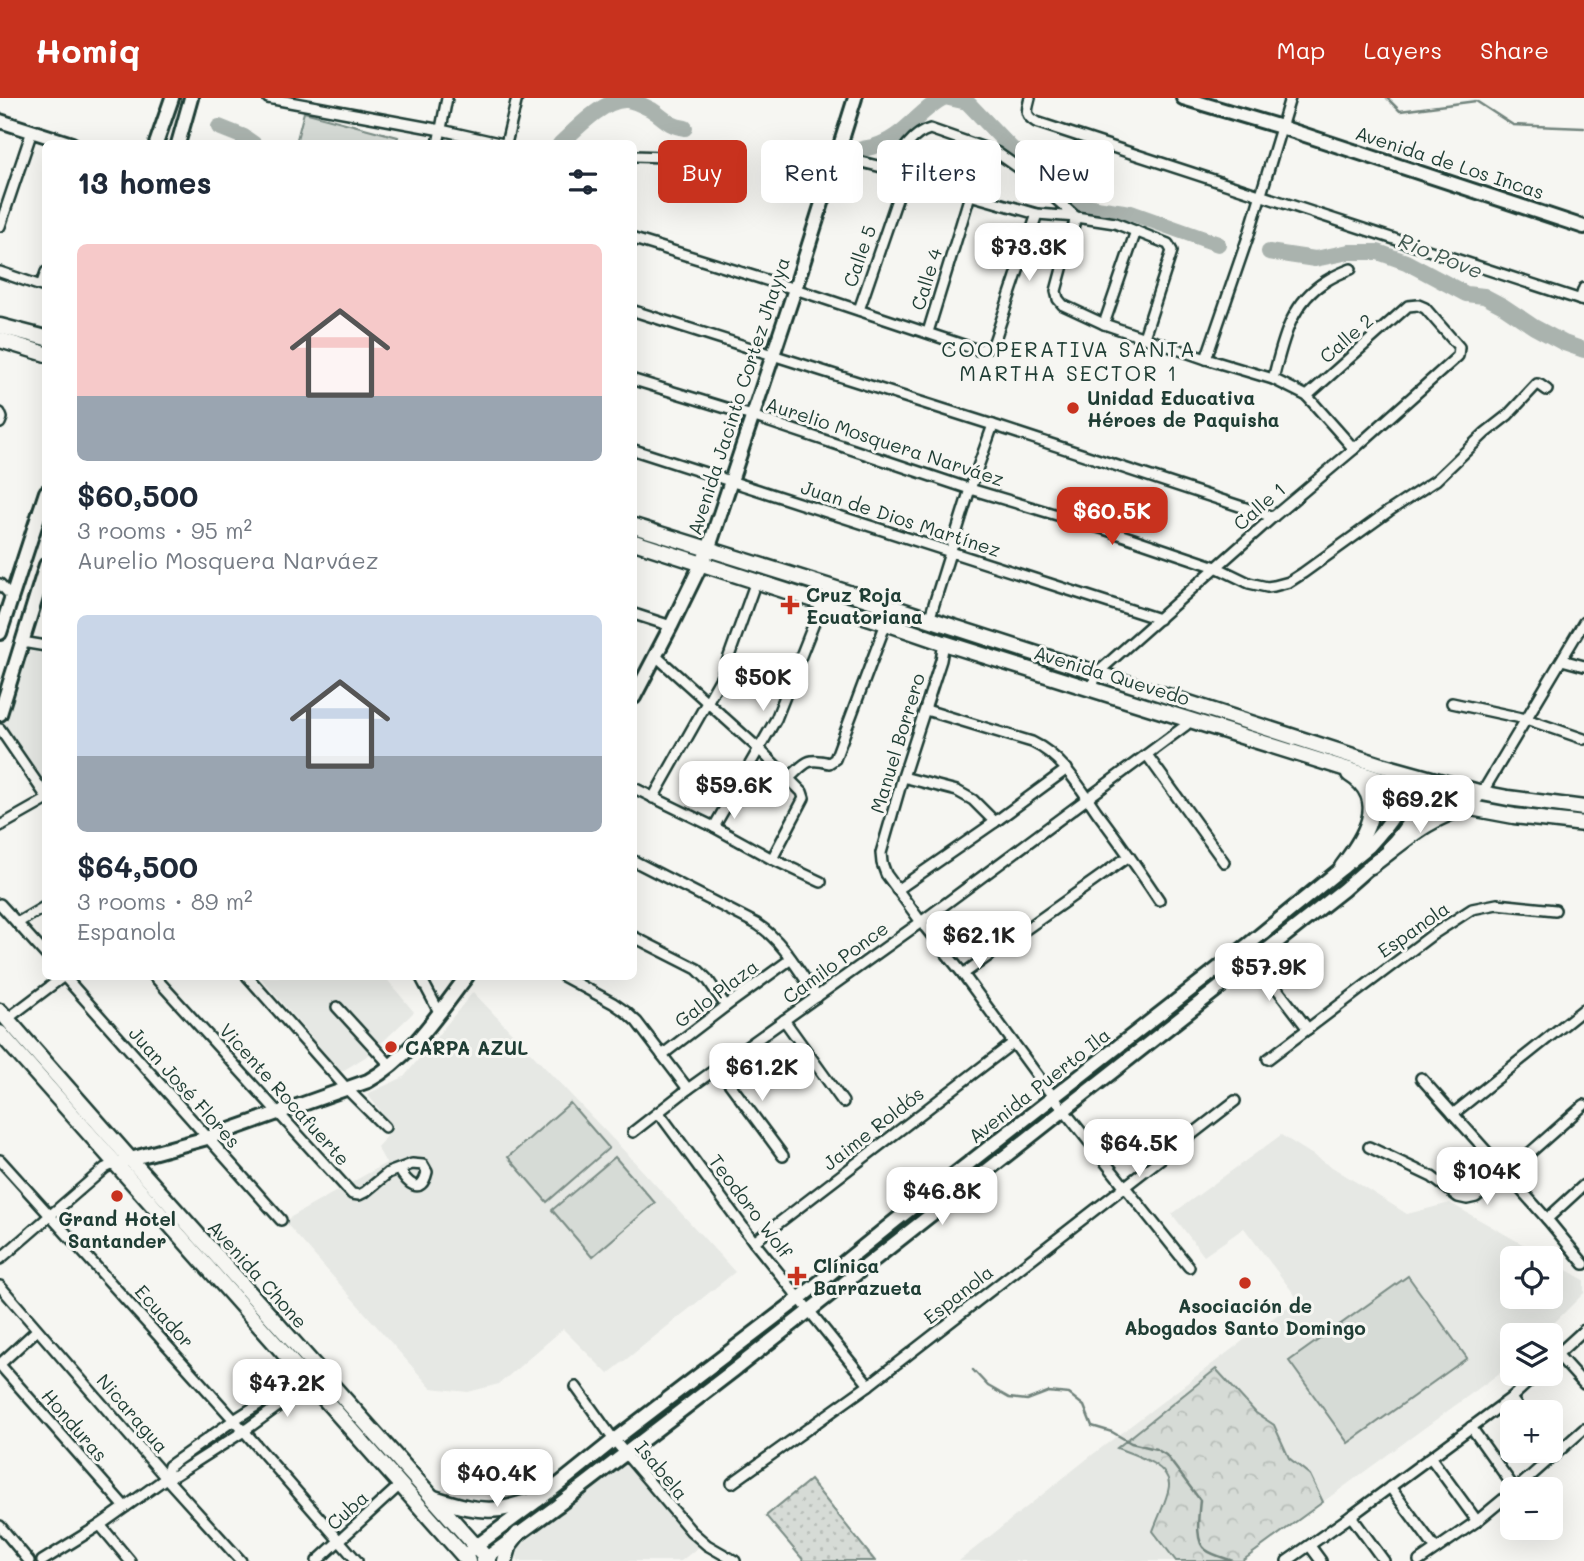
<!DOCTYPE html>
<html lang="en">
<head>
<meta charset="utf-8">
<style>
  :root { --surface:#fff; --page:#f6f6f7; --text:#1f2937; --muted:#747a83; --accent:#c8321e }
  body { margin:0; font-family:Mali,sans-serif; background:var(--page); color:var(--text); height:100vh; display:flex; flex-direction:column; font-size:26px; white-space:nowrap }
  * { box-sizing:border-box; margin:0 }
  p { font-size:23px; color:var(--muted) }
  .icon { flex:none; width:38px; height:38px; fill:none; stroke:currentColor; stroke-width:2; stroke-linecap:round; stroke-linejoin:round }
  .map { position:relative; flex:1; overflow:hidden }
  .side { position:absolute; left:42px; top:42px; width:595px; height:840px; display:flex; flex-direction:column; background:var(--surface); border-radius:10px; box-shadow:0 7px 28px #0002 }
  .side>* { flex:none }
  .hud { position:absolute; left:658px; top:42px; width:665px; height:63px; display:flex; gap:14px }
  .controls { position:absolute; left:1500px; top:1148px; display:grid; gap:14px }
  .controls a { display:grid; place-items:center; width:63px; height:63px; border-radius:10px; background:var(--surface); box-shadow:0 7px 28px #0002; font-size:35px }
  .price { position:absolute; translate:-50% -60px; padding:0 16px; border-radius:14px; background:#fff; color:#222; font-size:23px; line-height:46px; filter:drop-shadow(0 2px 4px #0008) }
  .price::after { content:''; position:absolute; left:50%; top:42px; width:21px; height:16px; margin-left:-10px; background:inherit; clip-path:polygon(0 0,100% 0,50% 100%) }
  .price.current { background:var(--accent); color:#fff }
  ul { padding:0; list-style:none }
  li { display:grid; align-content:center; gap:14px; height:371px; padding:0 35px }
  li span { display:grid; place-items:center; height:217px; border-radius:10px; color:#555 }
  li>.icon { margin-inline-start:auto }
  span .icon { width:126px; height:126px; fill:#fffc; stroke-width:1 }
  li b { font-size:30px }
  h2 { display:flex; justify-content:space-between; align-items:center; height:84px; padding:0 35px; font-size:30px }
  .tag { padding:0 24px; border-radius:10px; background:var(--surface); box-shadow:0 7px 28px #0002; font-size:24px; line-height:63px }
  .tag.current { background:var(--accent); color:#fff }
  header { display:flex; align-items:center; gap:42px; box-sizing:border-box; height:98px; padding:0 35px; background:var(--accent); color:#fff }
  header strong { font-size:33px }
  nav { display:flex; gap:38px; margin-inline-start:auto; font-size:24px }
  .map>svg:first-child { display:block }
  .built { fill:#e6e8e4 }
  .forest { fill:url(#forest-crowns); stroke:#7a8c85; stroke-width:2 }
  .park { fill:url(#park-dots); stroke:#7a8c85; stroke-width:2 }
  .garden { fill:#d6dbd6; stroke:#7a8c85; stroke-width:2 }
  .lines { fill:none; stroke-linecap:round; stroke-linejoin:round }
  .stream { stroke:#72847d; stroke-width:2.5 }
  .river { stroke:#aab3ae; stroke-width:16 }
  .street-casing { stroke:#1f3d34; stroke-width:14 }
  .secondary-casing { stroke:#1f3d34; stroke-width:18 }
  .primary-casing { stroke:#1f3d34; stroke-width:19 }
  .street { stroke:#f6f6f2; stroke-width:9 }
  .secondary { stroke:#f6f6f2; stroke-width:12 }
  .primary { stroke:#f6f6f2; stroke-width:14 }
  .poi-dot { fill:#c8321e; stroke:#f6f6f2; stroke-width:2.5 }
  .labels { text-anchor:middle; dominant-baseline:central; stroke-width:6; stroke-linejoin:round; paint-order:stroke }
  .street-label { font-size:19px; fill:#1f3d34; stroke:#f6f6f2 }
  .poi-label { font-size:19px; font-weight:bold; fill:#1f3d34; stroke:#f6f6f2; text-anchor:start }
  .water-label { font-size:21px; font-style:italic; fill:#425a52; stroke:#f6f6f2 }
  .neighbourhood-label { font-size:21px; letter-spacing:2px; fill:#1f3d34; stroke:#f6f6f2 }
</style>
</head>
<body>
<header>
<strong>Homiq</strong>
<nav><a>Map</a><a>Layers</a><a>Share</a></nav>
</header>
<div class="map">
<svg width="1584" height="1463" viewBox="0 0 1584 1463">
  <defs>
    <pattern id="forest-crowns" width="20" height="18" patternUnits="userSpaceOnUse" patternTransform="scale(1.75)"><rect width="20" height="18" fill="#d6dbd6"/><path d="M2 6a3 3 0 1 1 6 0M12 15a3 3 0 1 1 6 0" fill="none" stroke="#b7bdb8"/></pattern>
    <pattern id="park-dots" width="8" height="8" patternUnits="userSpaceOnUse" patternTransform="scale(1.75)"><rect width="8" height="8" fill="#d6dbd6"/><path d="M2 2h.1M6 6h.1" fill="none" stroke="#b7bdb8" stroke-width="1.8" stroke-linecap="round"/></pattern>
  </defs>
  <rect width="100%" height="100%" fill="#f6f6f2"/>
  <filter id="ink" filterUnits="userSpaceOnUse"><feTurbulence type="fractalNoise" baseFrequency=".0143" numOctaves="2"/><feDisplacementMap in="SourceGraphic" scale="14" xChannelSelector="R" yChannelSelector="G"/><feConvolveMatrix kernelMatrix="1 2 1 2 8 2 1 2 1" color-interpolation-filters="sRGB"/></filter>
  <g filter="url(#ink)">
    <g class="built">
      <polygon points="30,553 45,556 45,685 3,624"/>
      <polygon points="260,879 385,879 414,914 370,956 341,974"/>
      <polygon points="473,894 629,1058 735,1174 608,1276 563,1231 499,1286 468,1294 431,1290 284,1123 386,1065 377,1049 394,1030 367,996 404,979"/>
      <polygon points="1281,1037 1407,1116 1450,1105 1547,1160 1512,1160 1512,1199 1550,1199 1551,1163 1584,1182 1584,1195 1542,1237 1512,1237 1512,1266 1242,1463 959,1463 1092,1357 1298,1201 1244,1130 1204,1158 1172,1116"/>
      <polygon points="626,1359 701,1447 681,1463 518,1463 517,1459 519,1449"/>
    </g>
    <path class="forest" d="M 1216,1271 L 1256,1315 L 1274,1327 L 1289,1360 L 1310,1377 L 1323,1404 L 1242,1463 L 1176,1463 L 1153,1433 C 1157,1422 1170,1395 1169,1386 C 1168,1366 1132,1356 1117,1350 Z"/>
    <polygon class="park" points="810,1382 875,1463 804,1463 766,1418"/>
    <g class="garden">
      <polygon points="304,14 398,39 396,45 296,45"/>
      <polygon points="570,1005 609,1050 547,1104 508,1059"/>
      <polygon points="615,1059 655,1105 592,1159 552,1112"/>
      <polygon points="1408,1178 1467,1260 1348,1345 1289,1263"/>
    </g>
    <g class="lines">
      <g class="stream">
        <polyline points="1387,0 1400,13 1476,3 1513,27 1584,30"/>
        <path d="M 973,1272 L 988,1288 L 1009,1300 L 1027,1302 L 1048,1294 L 1069,1296 L 1084,1308 L 1092,1328 L 1112,1334 L 1131,1345 L 1156,1351 L 1166,1357 L 1200,1402 C 1199,1415 1194,1444 1206,1452 C 1212,1457 1225,1460 1233,1463"/>
      </g>
      <g class="river">
        <polyline points="949,0 967,4 1010,49 1070,102 1096,110 1131,115 1218,146"/>
        <polyline points="219,29 244,39 254,46"/>
        <path d="M 560,46 C 576,31 605,0 627,2 C 636,3 644,8 652,12 C 666,21 667,27 685,30"/>
        <path d="M 859,52 C 866,50 874,49 881,46 C 905,37 920,12 943,0"/>
        <polyline points="1269,154 1315,161 1349,154 1378,154 1406,164 1466,196 1484,198 1503,208 1534,229 1564,245 1584,252"/>
      </g>
      <g class="street-casing">
        <g id="street">
          <polyline points="268,0 441,32 503,46"/>
          <path d="M 1030,0 C 1027,12 1024,17 1036,24 L 1584,203"/>
          <polyline points="438,46 447,0"/>
          <polyline points="506,46 517,0"/>
          <polyline points="634,58 665,59"/>
          <polyline points="837,58 906,75 970,97 1037,116 1076,119 1115,125 1168,146 1172,153 1144,239"/>
          <path d="M 892,71 C 901,55 911,36 930,31 L 996,54 L 1029,77 L 1076,119 L 1056,193 L 1058,201 L 1063,207 L 1104,226 L 1206,261 L 1273,281 L 1307,298 L 1354,351"/>
          <polyline points="0,128 32,33"/>
          <polyline points="634,141 795,191 978,252 989,249 994,244 1037,116"/>
          <polyline points="0,174 41,188 46,174"/>
          <polyline points="1580,202 1584,190"/>
          <polyline points="859,212 906,75"/>
          <polyline points="634,213 993,327 1273,419"/>
          <polyline points="1104,226 1136,133"/>
          <polyline points="928,234 970,97"/>
          <polyline points="1206,261 1249,136 1290,0"/>
          <path d="M 1273,281 C 1283,243 1290,205 1326,183 C 1334,178 1343,174 1351,171"/>
          <polyline points="634,282 752,318 970,391 1104,431 1216,469 1249,485 1267,489 1274,488 1289,484 1303,475 1389,413 1436,382 1485,335 1508,317 1537,286 1540,287 1547,292"/>
          <polyline points="0,315 2,320 0,325"/>
          <polyline points="634,352 1159,521"/>
          <polyline points="0,486 12,499"/>
          <polyline points="634,516 671,528"/>
          <polyline points="929,522 970,391 993,327"/>
          <polyline points="22,544 46,548"/>
          <polyline points="944,545 941,562 903,679 881,755 882,765 886,776 921,824 963,876 1054,1000 1189,1169"/>
          <polyline points="656,558 759,651 802,694 804,700 772,761"/>
          <polyline points="1562,562 1584,568"/>
          <polyline points="1092,591 1096,576 1273,419 1354,351 1458,258 1459,249 1425,210 1418,207 1408,208 1307,298"/>
          <polyline points="1452,605 1526,621 1584,641"/>
          <path d="M 926,612 L 1032,644 C 1062,658 1079,688 1097,714 C 1119,743 1139,772 1159,802"/>
          <polyline points="0,631 46,698"/>
          <polyline points="1147,657 1224,764"/>
          <polyline points="903,679 957,693 973,702 995,724"/>
          <path d="M 789,680 C 806,665 806,659 829,665 L 835,661 L 886,525"/>
          <polyline points="634,690 714,729 772,761 821,784"/>
          <polyline points="653,700 722,578 756,483"/>
          <polyline points="1471,710 1482,695 1584,524"/>
          <polyline points="0,728 46,702"/>
          <polyline points="714,729 776,621 822,505"/>
          <path d="M 634,763 L 757,826 C 783,843 799,873 817,899"/>
          <polyline points="897,792 995,724 1067,671"/>
          <polyline points="0,806 46,857"/>
          <polyline points="17,825 46,808"/>
          <polyline points="634,839 697,871 708,882 726,908"/>
          <polyline points="1255,862 1308,931"/>
          <polyline points="963,876 1129,758"/>
          <path d="M 154,878 L 352,1096 L 359,1097 L 365,1094 L 388,1075 L 412,1066 L 423,1067 L 427,1074 C 421,1099 407,1085 399,1071"/>
          <polyline points="247,878 347,991 385,1029"/>
          <polyline points="420,878 439,914"/>
          <polyline points="563,878 613,905 626,914 637,924 688,991"/>
          <polyline points="337,909 391,968"/>
          <polyline points="7,921 64,878 281,1122"/>
          <polyline points="784,922 843,1004"/>
          <polyline points="662,957 726,908 791,861"/>
          <polyline points="1268,961 1432,837 1472,811 1497,806 1555,812"/>
          <polyline points="718,970 783,1058"/>
          <polyline points="1421,980 1547,1121 1584,1166"/>
          <polyline points="659,1015 754,1144 869,1287"/>
          <polyline points="1453,1016 1584,911"/>
          <polyline points="633,1034 688,991 921,824 1185,628 1192,621"/>
          <polyline points="1369,1049 1432,1079 1458,1099 1467,1101 1476,1099 1507,1075 1584,1007"/>
          <polyline points="0,1062 244,1333 357,1463"/>
          <polyline points="1547,1121 1584,1087"/>
          <polyline points="754,1144 1013,945"/>
          <polyline points="0,1161 105,1070 116,1065"/>
          <polyline points="0,1188 166,1380 241,1463"/>
          <polyline points="1557,1256 1584,1286"/>
          <polyline points="1550,1263 1584,1232"/>
          <polyline points="0,1266 37,1232"/>
          <polyline points="0,1267 125,1409"/>
          <polyline points="576,1289 614,1342 691,1433 707,1447 735,1463"/>
          <polyline points="1511,1300 1521,1314"/>
          <polyline points="1471,1329 1515,1391"/>
          <polyline points="1431,1360 1477,1423"/>
          <polyline points="166,1380 169,1368 234,1322 297,1282 314,1267"/>
          <polyline points="732,1385 869,1287 1235,1003"/>
          <polyline points="1390,1389 1436,1451"/>
          <polyline points="1516,1391 1584,1331"/>
          <polyline points="1351,1418 1384,1463"/>
          <polyline points="100,1427 130,1463"/>
          <polyline points="0,1428 29,1463"/>
          <polyline points="1310,1448 1321,1463"/>
          <polyline points="42,1463 100,1427 166,1380 175,1377 244,1333 314,1282"/>
          <polyline points="317,1463 400,1387"/>
          <polyline points="1287,1463 1351,1418 1511,1300 1537,1276"/>
          <polyline points="1419,1463 1477,1423 1512,1394"/>
        </g>
      </g>
      <g class="secondary-casing">
        <g id="secondary">
          <polyline points="1183,0 1281,29 1584,129"/>
          <polyline points="0,23 72,46"/>
          <polyline points="156,46 172,0"/>
          <polyline points="178,46 191,0"/>
          <polyline points="0,535 46,394"/>
          <polyline points="634,599 671,528 708,452 795,191 855,0"/>
          <polyline points="0,616 46,467"/>
          <path d="M 1389,749 C 1408,730 1421,705 1430,681"/>
          <path d="M 123,1063 L 207,1040 L 368,983 C 410,960 438,916 467,878"/>
          <path d="M 463,1458 L 553,1391 L 614,1342 L 800,1200 L 895,1123 L 1249,846 L 1369,748 C 1390,726 1403,706 1413,677"/>
          <polyline points="482,1463 557,1408 734,1272 1343,792 1377,762"/>
        </g>
      </g>
      <g class="primary-casing">
        <g id="primary">
          <polyline points="0,228 46,240"/>
          <polyline points="0,242 46,256"/>
          <polyline points="634,428 827,488 1381,667 1482,695 1508,700 1584,710"/>
          <polyline points="634,444 886,525 944,545 1471,710 1514,718 1584,726"/>
          <path d="M 1371,768 C 1401,746 1431,717 1468,710"/>
          <path d="M 1342,769 C 1363,741 1391,702 1349,676"/>
          <polyline points="0,913 131,1062 489,1463"/>
          <polyline points="0,935 468,1463"/>
          <path d="M 434,1400 C 456,1407 477,1414 500,1411 C 513,1409 526,1404 538,1401"/>
          <polyline points="505,1463 510,1446 518,1436"/>
        </g>
      </g>
      <use href="#street" class="street"/>
      <use href="#secondary" class="secondary"/>
      <use href="#primary" class="primary"/>
    </g>
  </g>
  <g class="poi-dot">
    <circle cx="1073" cy="310" r="7"/>
    <path d="M786.5 496.5h7v7h7v7h-7v7h-7v-7h-7v-7h7z"/>
    <circle cx="391" cy="949" r="7"/>
    <circle cx="117" cy="1098" r="7"/>
    <path d="M793.5 1167.5h7v7h7v7h-7v7h-7v-7h-7v-7h7z"/>
    <circle cx="1245" cy="1185" r="7"/>
  </g>
  <g class="labels">
    <g class="street-label">
      <text transform="translate(1450 64) rotate(18)">Avenida de Los Incas</text>
      <text transform="translate(859 158) rotate(-71)">Calle 5</text>
      <text transform="translate(926 181) rotate(-73)">Calle 4</text>
      <text transform="translate(1346 240) rotate(-41)">Calle 2</text>
      <text transform="translate(738 298) rotate(-72)">Avenida Jacinto Cortez Jhayya</text>
      <text transform="translate(885 343) rotate(18)">Aurelio Mosquera Narváez</text>
      <text transform="translate(1259 408) rotate(-41)">Calle 1</text>
      <text transform="translate(901 420) rotate(18)">Juan de Dios Martínez</text>
      <text transform="translate(1112 577) rotate(17)">Avenida Quevedo</text>
      <text transform="translate(897 645) rotate(-73)">Manuel Borrero</text>
      <text transform="translate(1413 831) rotate(-35)">Espanola</text>
      <text transform="translate(835 864) rotate(-36)">Camilo Ponce</text>
      <text transform="translate(716 895) rotate(-37)">Galo Plaza</text>
      <text transform="translate(1039 987) rotate(-38)">Avenida Puerto Ila</text>
      <text transform="translate(185 989) rotate(48)">Juan José Flores</text>
      <text transform="translate(285 996) rotate(48)">Vicente Rocafuerte</text>
      <text transform="translate(873 1030) rotate(-38)">Jaime Roldós</text>
      <text transform="translate(751 1108) rotate(53)">Teodoro Wolf</text>
      <text transform="translate(258 1176) rotate(48)">Avenida Chone</text>
      <text transform="translate(958 1196) rotate(-38)">Espanola</text>
      <text transform="translate(165 1218) rotate(48)">Ecuador</text>
      <text transform="translate(133 1315) rotate(49)">Nicaragua</text>
      <text transform="translate(75 1327) rotate(49)">Honduras</text>
      <text transform="translate(662 1372) rotate(50)">Isabela</text>
      <text transform="translate(347 1412) rotate(-42)">Cuba</text>
    </g>
    <g class="poi-label">
      <text x="1087" y="299">Unidad Educativa<tspan x="1087" dy="22">Héroes de Paquisha</tspan></text>
      <text x="806" y="496">Cruz Roja<tspan x="806" dy="22">Ecuatoriana</tspan></text>
      <text x="405" y="949">CARPA AZUL</text>
      <text x="117" y="1120" text-anchor="middle">Grand Hotel<tspan x="117" dy="22">Santander</tspan></text>
      <text x="813" y="1167">Clínica<tspan x="813" dy="22">Barrazueta</tspan></text>
      <text x="1245" y="1207" text-anchor="middle">Asociación de<tspan x="1245" dy="22">Abogados Santo Domingo</tspan></text>
    </g>
    <g class="water-label">
      <text transform="translate(1441 157) rotate(22)">Rio Pove</text>
    </g>
    <g class="neighbourhood-label">
      <text x="1069" y="250">COOPERATIVA SANTA<tspan x="1069" dy="24">MARTHA SECTOR 1</tspan></text>
    </g>
  </g>
</svg>
<div class="controls">
<a><svg class="icon" aria-label="locate" viewBox="0 0 24 24"><circle cx="12" cy="12" r="6"/><path d="M12 2v4M12 18v4M2 12h4M18 12h4"/></svg></a>
<a><svg class="icon" aria-label="layers" viewBox="0 0 24 24"><path d="M12 4l9 5-9 5-9-5zM3 14l9 5 9-5"/></svg></a>
<a>+</a>
<a>−</a>
</div>
<b class="price" style="left:1029px;top:185px">$73.3K</b>
<b class="price current" style="left:1112px;top:449px">$60.5K</b>
<b class="price" style="left:763px;top:615px">$50K</b>
<b class="price" style="left:734px;top:723px">$59.6K</b>
<b class="price" style="left:1420px;top:737px">$69.2K</b>
<b class="price" style="left:979px;top:873px">$62.1K</b>
<b class="price" style="left:1269px;top:905px">$57.9K</b>
<b class="price" style="left:762px;top:1005px">$61.2K</b>
<b class="price" style="left:1139px;top:1081px">$64.5K</b>
<b class="price" style="left:1487px;top:1109px">$104K</b>
<b class="price" style="left:942px;top:1129px">$46.8K</b>
<b class="price" style="left:287px;top:1321px">$47.2K</b>
<b class="price" style="left:497px;top:1411px">$40.4K</b>
<div class="hud">
<a class="tag current">Buy</a>
<a class="tag">Rent</a>
<a class="tag">Filters</a>
<a class="tag">New</a>
</div>
<section class="side">
<h2>13 homes<svg class="icon" aria-label="filters" viewBox="0 0 24 24"><path d="M4 7h16M4 17h16"/><circle cx="9" cy="7" r="2"/><circle cx="15" cy="17" r="2"/></svg></h2>
<ul>
<li><span style="background:linear-gradient(#f6c9c9 70%,#9aa5b1 0)"><svg class="icon" aria-label="home" viewBox="0 0 24 24"><path d="M3 11l9-7 9 7M6 9v11h12V9"/></svg></span><div><b>$60,500</b><p>3 rooms · 95 m²</p><p>Aurelio Mosquera Narváez</p></div></li>
<li><span style="background:linear-gradient(#c9d6e8 65%,#9aa5b1 0)"><svg class="icon" aria-label="home" viewBox="0 0 24 24"><path d="M3 11l9-7 9 7M6 9v11h12V9"/></svg></span><div><b>$64,500</b><p>3 rooms · 89 m²</p><p>Espanola</p></div></li>
</ul>
</section>
</div>
</body>
</html>
